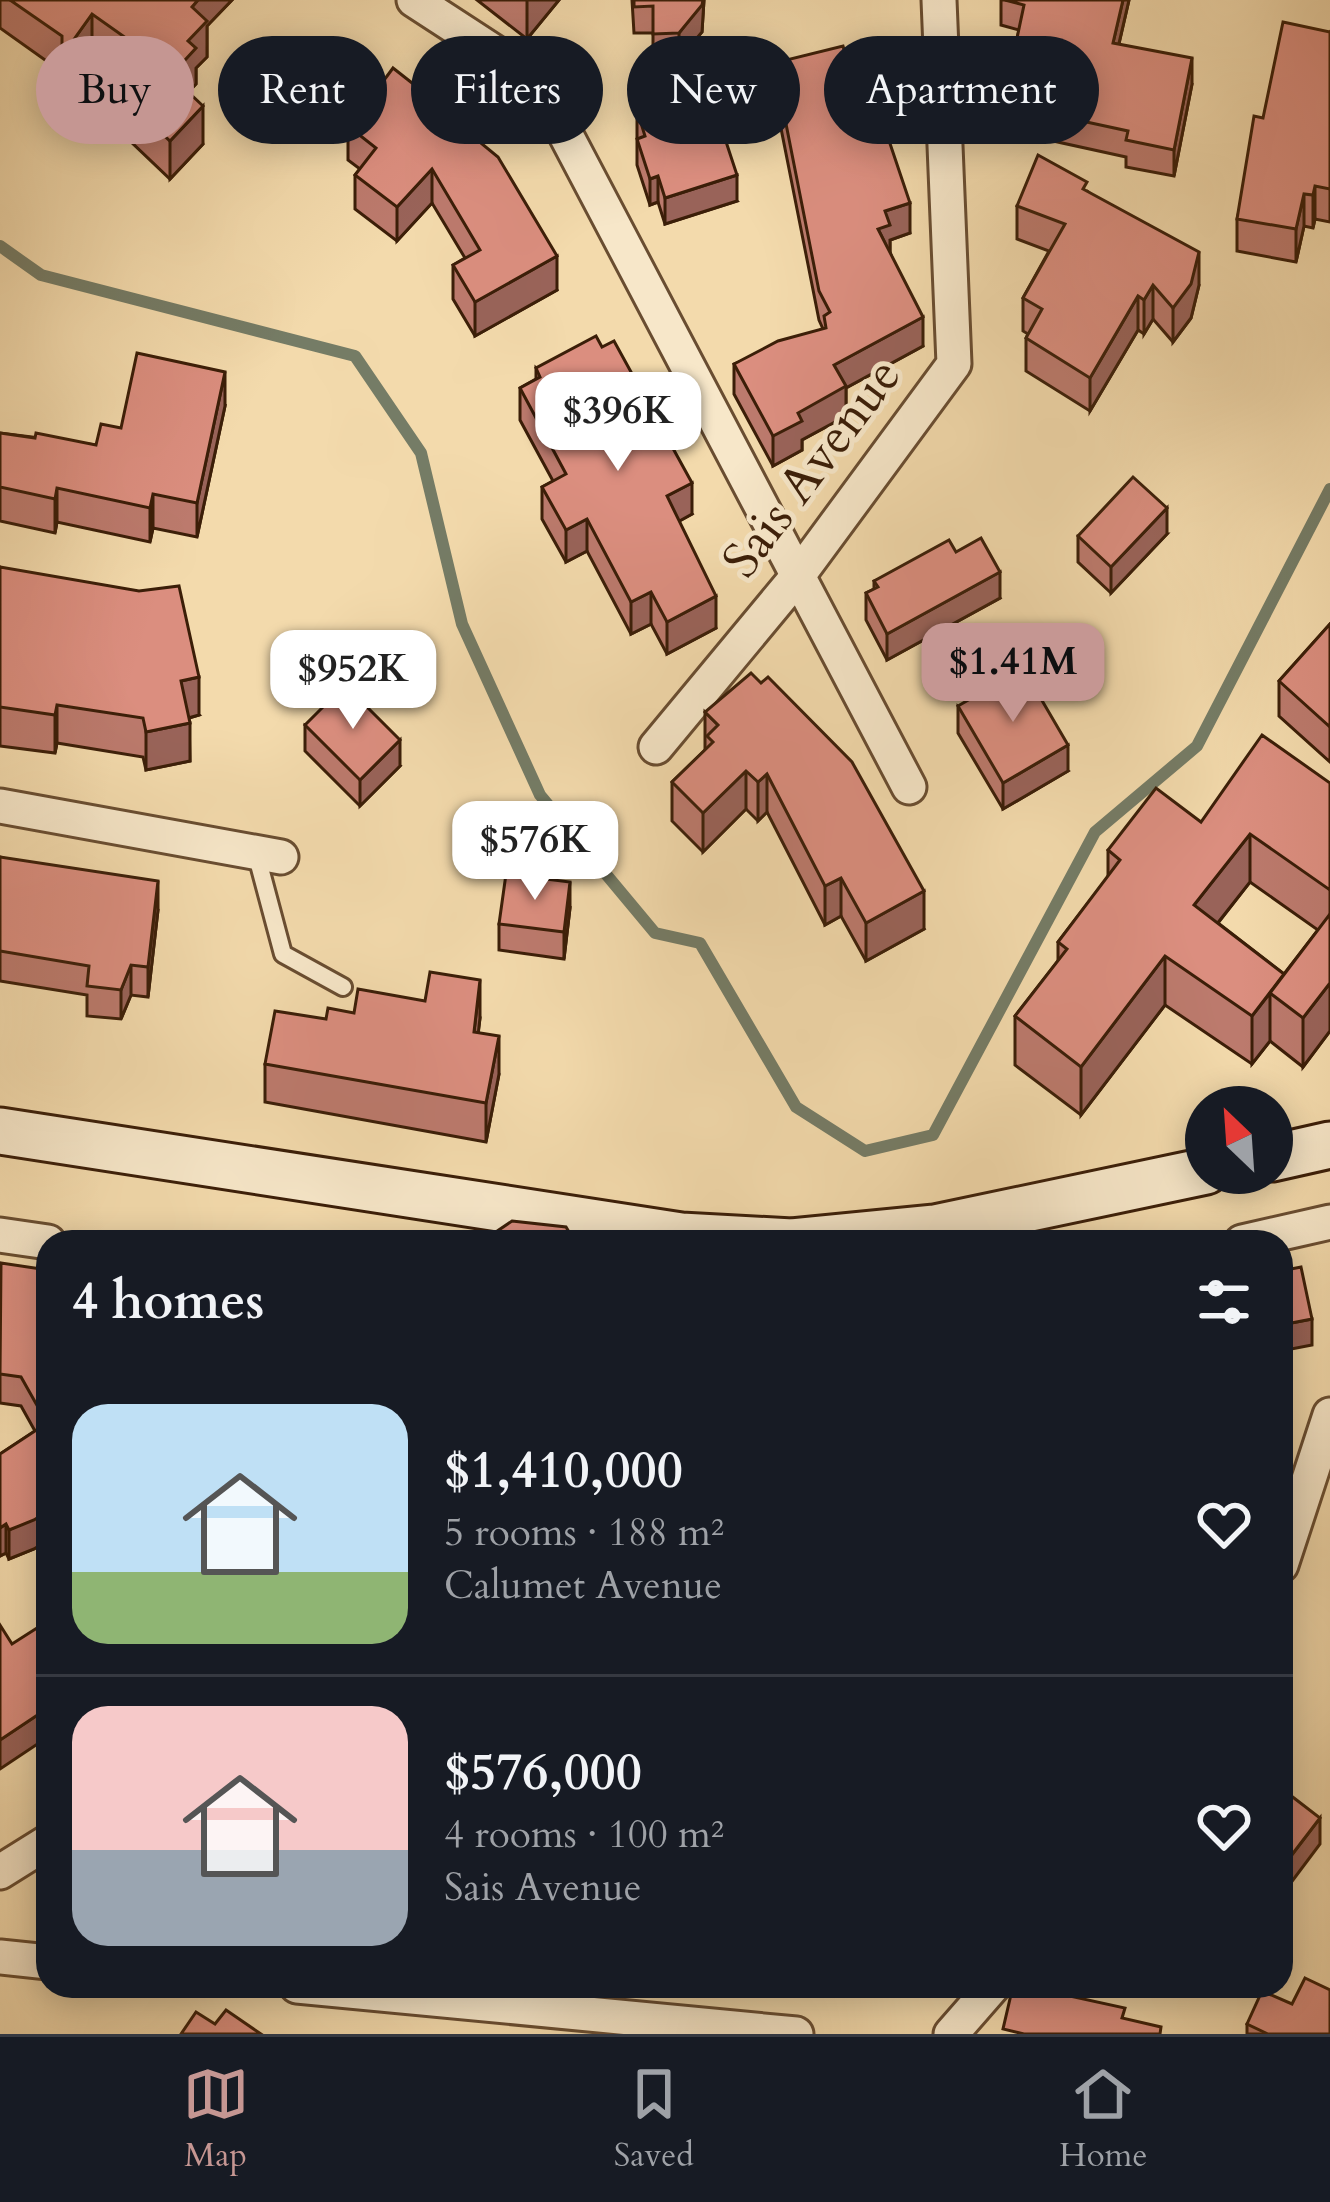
<!DOCTYPE html>
<html lang="en">
<head>
<meta charset="utf-8">
<style>
  :root { --surface:#171b24; --page:#20242c; --text:#f1f3f6; --muted:#9ea1a6; --line:#363941; --accent:#c59692 }
  body { margin:0; font-family:Cardo,serif; background:var(--page); color:var(--text); height:100vh; display:flex; flex-direction:column; font-size:45px; white-space:nowrap }
  * { box-sizing:border-box; margin:0 }
  p { font-size:39px; color:var(--muted) }
  .icon { flex:none; width:66px; height:66px; fill:none; stroke:currentColor; stroke-width:2; stroke-linecap:round; stroke-linejoin:round }
  .map { position:relative; flex:1; overflow:hidden }
  .sheet { position:absolute; left:36px; top:1230px; width:1257px; height:768px; display:flex; flex-direction:column; background:var(--surface); border-radius:36px; box-shadow:0 6px 30px #0003 }
  .sheet>* { flex:none }
  .top-card { position:absolute; left:36px; top:36px; width:1260px; height:108px; display:flex; gap:24px }
  .needle { width:78px; rotate:335deg }
  .tools { position:absolute; left:1185px; top:1086px; display:grid; gap:24px }
  .tools a { display:grid; place-items:center; width:108px; height:108px; border-radius:50%; background:var(--surface); box-shadow:0 6px 30px #0003; font-size:60px }
  .price { position:absolute; translate:-50% -102px; padding:0 27px; border-radius:24px; background:#fff; color:#222; font-size:39px; line-height:78px; filter:drop-shadow(0 3px 6px #0008) }
  .price::after { content:''; position:absolute; left:50%; top:72px; width:36px; height:27px; margin-left:-18px; background:inherit; clip-path:polygon(0 0,100% 0,50% 100%) }
  .price.selected { background:var(--accent); color:#111 }
  ul { padding:0; list-style:none }
  li { display:flex; align-items:center; gap:36px; height:300px; padding:0 36px }
  li+li { border-top:3px solid var(--line) }
  li span { display:grid; place-items:center; flex:none; width:336px; height:240px; border-radius:36px; color:#555 }
  li>.icon { margin-inline-start:auto }
  span .icon { width:144px; height:144px; fill:#fffc; stroke-width:1 }
  li b { font-size:51px }
  h2 { display:flex; justify-content:space-between; align-items:center; height:144px; padding:0 36px; font-size:51px }
  .pill { padding:0 42px; border-radius:54px; background:var(--surface); box-shadow:0 6px 30px #0003; font-size:42px; line-height:108px }
  .pill.selected { background:var(--accent); color:#111 }
  .tab-bar { display:flex; justify-content:space-around; align-items:center; height:168px; border-top:3px solid var(--line); background:var(--surface); font-size:33px; color:var(--muted) }
  .tab-bar a { display:grid; justify-items:center; gap:6px }
  .tab-bar .selected { color:var(--accent) }
  .map>svg:first-child { display:block }
  .lines { fill:none; stroke-linecap:round; stroke-linejoin:round }
  .stream { stroke:#757c66; stroke-width:12 }
  .service-casing { stroke:#694d31; stroke-width:22 }
  .minor-casing { stroke:#694d31; stroke-width:39 }
  .secondary-casing { stroke:#3b1e08; stroke-width:51 }
  .service { stroke:#f7e7c9; stroke-width:16 }
  .minor { stroke:#f7e7c9; stroke-width:33 }
  .secondary { stroke:#f7e7c9; stroke-width:45 }
  .wall { fill:#bc7a6d; stroke:#3b1e08; stroke-width:3; fill-rule:evenodd }
  .shaded-wall { fill:#996359; stroke:#3b1e08; stroke-width:3 }
  .building { fill:#db8e7f; stroke:#3b1e08; stroke-width:3 }
  .labels { text-anchor:middle; dominant-baseline:central; stroke-width:10; stroke-linejoin:round; paint-order:stroke }
  .street-label { font-size:51px; fill:#3b1e08; stroke:#f7e7c9 }
</style>
</head>
<body>
<div class="map">
<svg width="1330" height="2034" viewBox="0 0 1330 2034">
  <rect width="100%" height="100%" fill="#f3daac"/>
  <filter id="stains"><feTurbulence type="fractalNoise" baseFrequency=".00167" numOctaves="4"/><feColorMatrix values="0 0 0 0 .2 0 0 0 0 .09 0 0 0 0 .02 0 0 0 .5 -.17"/></filter>
  <radialGradient id="worn" r=".72"><stop offset=".6" stop-color="#630" stop-opacity="0"/><stop offset="1" stop-color="#630" stop-opacity=".3"/></radialGradient>
  <g class="lines">
    <polyline class="stream" points="0,246 41,275 355,356 421,453 462,624 540,795 655,933 700,943 796,1107 865,1151 933,1135 1095,832 1197,746 1330,489"/>
    <g class="service-casing">
      <polyline id="service" points="256,853 283,954 343,987"/>
    </g>
    <g class="minor-casing">
      <g id="minor">
        <polyline points="414,0 537,80 909,787"/>
        <polyline points="656,747 797,577 954,364 939,0"/>
        <polyline points="0,806 281,857"/>
        <polyline points="0,1235 48,1242"/>
        <polyline points="1242,1242 1330,1222"/>
        <polyline points="1281,1565 1330,1415"/>
        <polyline points="0,1872 48,1842"/>
        <polyline points="0,1957 48,1962"/>
        <polyline points="297,1986 796,2034"/>
        <polyline points="951,2034 993,1986"/>
      </g>
    </g>
    <g class="secondary-casing">
      <g id="secondary">
        <polyline points="0,1131 681,1236 792,1242 935,1228 1206,1171"/>
        <polyline points="1272,1158 1330,1145"/>
      </g>
    </g>
    <use href="#service" class="service"/>
    <use href="#minor" class="minor"/>
    <use href="#secondary" class="secondary"/>
  </g>
  <g class="wall">
    <polygon points="0,0 232,0 207,26 207,57 196,68 196,84 188,92 203,144 170,179 127,138 127,119 124,117 124,79 128,75 92,50 62,92 62,72 0,28"/>
    <polygon points="477,0 559,0 527,39"/>
    <polygon points="632,0 704,0 702,32 679,59 653,60 653,33 634,33"/>
    <polygon points="1001,0 1129,0 1119,44 1192,84 1174,176 1126,167 1126,157 1003,130 1003,104 1019,30 1001,25"/>
    <polygon points="1330,32 1330,222 1315,219 1313,228 1304,226 1296,262 1237,251 1237,219 1263,118"/>
    <polygon points="845,53 896,72 880,115 910,233 890,240 890,252 923,346 846,388 846,416 802,440 802,450 773,466 734,394 734,364 823,329 819,320 774,93 774,63"/>
    <polygon points="382,83 468,133 557,290 475,336 453,299 453,265 465,258 432,203 397,241 355,209 355,175 360,169 348,160 348,137 340,131 340,98"/>
    <polygon points="637,110 737,201 665,224 658,202 650,205 637,165"/>
    <polygon points="1087,191 1199,285 1191,318 1173,342 1153,319 1144,334 1138,330 1090,411 1026,371 1026,338 1028,334 1023,331 1023,298 1049,251 1017,239 1017,206"/>
    <polygon points="536,368 692,514 679,521 716,628 667,654 651,624 631,634 587,551 566,562 542,519 542,487 553,481 520,420 520,388 536,379"/>
    <polygon points="225,406 197,537 153,528 150,542 57,522 55,533 0,521 0,433 96,445 121,428"/>
    <polygon points="1167,534 1111,593 1078,562 1078,536"/>
    <polygon points="956,552 1000,598 887,660 866,620 866,593 874,589 874,581"/>
    <polygon points="0,567 199,715 189,718 190,761 146,770 143,757 57,743 55,753 0,746"/>
    <polygon points="1330,624 1330,762 1279,716 1279,681"/>
    <polygon points="958,706 1068,771 1003,809 958,733"/>
    <polygon points="705,712 924,929 866,961 841,916 825,925 767,812 758,821 746,809 703,852 672,821 672,782 705,750"/>
    <polygon points="305,725 400,766 360,806 305,751"/>
    <path d="M 1330,783 L 1330,1031 L 1303,1067 L 1270,1041 L 1252,1064 L 1165,1005 L 1081,1115 L 1015,1065 L 1015,1016 L 1058,961 L 1058,942 L 1108,877 L 1108,850 ZM 1250,882 L 1318,930 L 1284,974 L 1218,923 Z"/>
    <polygon points="0,857 158,910 148,997 131,995 121,1019 87,1016 87,995 0,981"/>
    <polygon points="570,908 564,959 499,950 499,924"/>
    <polygon points="480,1018 478,1033 499,1074 486,1142 265,1102 265,1064 326,1019"/>
    <polygon points="0,1268 48,1270 48,1540 34,1549 9,1559 6,1553 0,1556 0,1454 35,1431 21,1406 0,1403"/>
    <polygon points="1292,2004 1330,2034 1247,2034 1247,2024"/>
  </g>
  <g class="shaded-wall">
    <polygon points="198,0 232,0 207,26 207,57 196,68 196,84 174,108 174,72 192,7"/>
    <polygon points="528,0 559,0 527,39 527,1"/>
    <polygon points="704,0 702,32 679,59 679,33"/>
    <polygon points="1123,0 1129,0 1113,69 1113,43"/>
    <polygon points="92,14 92,50 62,92 62,56"/>
    <polygon points="896,43 896,72 879,118 872,90"/>
    <polygon points="1192,58 1192,84 1174,176 1174,150"/>
    <polygon points="203,106 203,144 170,179 170,141"/>
    <polygon points="432,169 432,203 397,241 397,207"/>
    <polygon points="737,175 737,201 665,224 665,198"/>
    <polygon points="658,176 658,202 650,205 650,179"/>
    <polygon points="1315,186 1315,219 1313,228 1313,195"/>
    <polygon points="1304,194 1304,226 1296,262 1296,229"/>
    <polygon points="910,203 910,233 890,240 890,254 878,229 885,211"/>
    <polygon points="1199,252 1199,285 1191,318 1173,342 1173,308"/>
    <polygon points="557,256 557,290 475,336 475,302"/>
    <polygon points="1153,285 1153,319 1144,334 1144,300"/>
    <polygon points="1138,296 1138,330 1090,411 1090,378"/>
    <polygon points="923,317 923,346 846,388 846,416 802,440 802,450 773,466 773,436 798,413 834,365"/>
    <polygon points="225,372 225,406 197,537 197,503"/>
    <polygon points="692,483 692,514 667,528 667,496"/>
    <polygon points="57,488 57,522 55,533 55,499"/>
    <polygon points="153,494 153,528 150,542 150,508"/>
    <polygon points="1167,508 1167,534 1111,593 1111,567"/>
    <polygon points="587,519 587,551 566,562 566,530"/>
    <polygon points="1000,572 1000,598 887,660 887,634"/>
    <polygon points="651,592 651,624 631,634 631,602"/>
    <polygon points="716,596 716,628 667,654 667,622"/>
    <polygon points="199,677 199,715 181,720 181,681"/>
    <polygon points="57,705 57,743 55,753 55,715"/>
    <polygon points="190,723 190,761 146,770 146,732"/>
    <polygon points="400,740 400,766 360,806 360,780"/>
    <polygon points="1068,745 1068,771 1003,809 1003,783"/>
    <polygon points="746,771 746,809 703,852 703,813"/>
    <polygon points="767,774 767,812 758,821 758,782"/>
    <polygon points="1250,834 1250,882 1194,953 1194,905"/>
    <polygon points="841,878 841,916 825,925 825,886"/>
    <polygon points="158,881 158,910 148,997 148,967"/>
    <polygon points="570,882 570,908 564,959 564,932"/>
    <polygon points="924,891 924,929 866,961 866,923"/>
    <polygon points="1165,956 1165,1005 1081,1115 1081,1067"/>
    <polygon points="131,965 131,995 121,1019 121,990"/>
    <polygon points="480,980 480,1018 474,1071 474,1032"/>
    <polygon points="1330,983 1330,1031 1303,1067 1303,1018"/>
    <polygon points="1270,993 1270,1041 1252,1064 1252,1016"/>
    <polygon points="499,1036 499,1074 486,1142 486,1103"/>
    <polygon points="1312,1319 1312,1345 1281,1351 1281,1325"/>
    <polygon points="48,1511 48,1540 34,1549 9,1559 9,1530"/>
    <polygon points="6,1524 6,1553 0,1556 0,1528"/>
    <polygon points="48,1708 48,1737 0,1769 0,1740"/>
    <polygon points="1320,1818 1320,1844 1281,1896 1281,1869"/>
  </g>
  <g class="building">
    <polygon points="10,0 198,0 192,7 207,21 188,41 196,48 174,72 92,14 62,56 62,36"/>
    <polygon points="634,0 703,0 702,5 679,33 653,34 653,6 634,7"/>
    <polygon points="1005,0 1123,0 1113,43 1192,58 1174,150 1126,140 1128,131 1003,104 1024,5"/>
    <polygon points="1283,22 1330,32 1330,189 1315,186 1313,195 1304,194 1296,229 1237,219 1254,116 1263,118"/>
    <polygon points="896,43 879,88 872,90 910,203 885,211 890,225 878,229 923,317 834,365 846,386 798,413 802,421 773,436 734,364 778,341 826,328 824,316 830,312 819,291 774,63 843,46 845,53"/>
    <polygon points="148,54 203,106 170,141 127,100 135,90 124,79"/>
    <polygon points="393,68 468,127 465,130 498,157 557,256 475,302 453,265 480,250 432,169 397,207 355,175 376,148 348,126 359,112 340,98 363,69 382,83"/>
    <polygon points="708,87 737,175 665,198 658,176 650,179 637,139 645,136 637,110"/>
    <polygon points="1038,155 1087,182 1083,189 1199,252 1191,284 1173,308 1153,285 1144,300 1138,296 1090,378 1026,338 1042,309 1023,298 1065,224 1017,206"/>
    <polygon points="596,336 602,347 614,341 692,483 667,496 716,596 667,622 651,592 631,602 587,519 566,530 542,487 566,474 520,388 540,377 536,368"/>
    <polygon points="137,353 225,372 197,503 153,494 150,508 57,488 55,499 0,487 0,433 35,438 36,433 96,445 101,424 121,428"/>
    <polygon points="1133,477 1167,508 1111,567 1078,536"/>
    <polygon points="981,538 1000,572 887,634 866,593 878,587 874,581 949,540 956,552"/>
    <polygon points="0,567 139,591 179,586 199,677 181,681 190,723 146,732 143,718 57,705 55,715 0,707"/>
    <polygon points="1330,624 1330,727 1279,681"/>
    <polygon points="1023,668 1068,745 1003,783 958,706"/>
    <polygon points="751,673 761,683 768,677 852,762 924,891 866,923 841,878 825,886 767,774 758,782 746,771 703,813 672,782 713,742 707,736 718,725 705,712"/>
    <polygon points="345,685 400,740 360,780 305,725"/>
    <polygon points="1262,735 1330,783 1330,890 1250,834 1194,905 1284,974 1252,1016 1165,956 1081,1067 1015,1016 1067,949 1058,942 1120,860 1108,850 1156,788 1201,822"/>
    <polygon points="0,857 158,881 148,967 131,965 121,990 87,986 89,966 0,951"/>
    <polygon points="506,874 570,882 564,932 499,924"/>
    <polygon points="1330,914 1330,983 1303,1018 1270,993"/>
    <polygon points="430,972 480,980 474,1032 499,1036 486,1103 265,1064 275,1011 326,1019 328,1008 354,1013 358,989 425,1001"/>
    <polygon points="512,1221 566,1227 575,1242 481,1242"/>
    <polygon points="1,1263 48,1270 48,1511 34,1520 9,1530 6,1524 0,1528 0,1454 47,1423 21,1377 0,1374"/>
    <polygon points="1301,1267 1312,1319 1281,1325 1281,1271"/>
    <polygon points="48,1621 48,1708 0,1740 0,1625 12,1644"/>
    <polygon points="1281,1788 1320,1818 1281,1869"/>
    <polygon points="1305,1978 1330,1990 1330,2034 1268,2034 1247,2024 1262,1991 1292,2004"/>
    <polygon points="1013,1986 1024,1986 1125,2008 1122,2018 1161,2027 1160,2034 1024,2034 1003,2029"/>
    <polygon points="226,2010 261,2034 181,2034 196,2012 215,2024"/>
  </g>
  <g class="labels">
    <g class="street-label">
      <text transform="translate(812 468) rotate(-53)">Sais Avenue</text>
    </g>
  </g>
  <rect width="100%" height="100%" filter="url(#stains)"/>
  <rect width="100%" height="100%" fill="url(#worn)"/>
</svg>
<div class="tools">
<a><svg class="needle" viewBox="-14 -14 28 28"><path d="M0-13l5 13h-10z" fill="#e53935"/><path d="M0 13l5-13h-10z" fill="#9ea1a6"/></svg></a>
</div>
<b class="price" style="left:618px;top:474px">$396K</b>
<b class="price selected" style="left:1013px;top:725px">$1.41M</b>
<b class="price" style="left:353px;top:732px">$952K</b>
<b class="price" style="left:535px;top:903px">$576K</b>
<div class="top-card">
<a class="pill selected">Buy</a>
<a class="pill">Rent</a>
<a class="pill">Filters</a>
<a class="pill">New</a>
<a class="pill">Apartment</a>
</div>
<section class="sheet">
<h2>4 homes<svg class="icon" aria-label="filters" viewBox="0 0 24 24"><path d="M4 7h16M4 17h16"/><circle cx="9" cy="7" r="2"/><circle cx="15" cy="17" r="2"/></svg></h2>
<ul>
<li><span style="background:linear-gradient(#bfe0f5 70%,#8fb573 0)"><svg class="icon" aria-label="home" viewBox="0 0 24 24"><path d="M3 11l9-7 9 7M6 9v11h12V9"/></svg></span><div><b>$1,410,000</b><p>5 rooms · 188 m²</p><p>Calumet Avenue</p></div><svg class="icon" aria-label="heart" viewBox="0 0 24 24"><path d="M12 20l-8-8c-3-5 5-10 8-4 3-6 11-1 8 4z"/></svg></li>
<li><span style="background:linear-gradient(#f6c9c9 60%,#9aa5b1 0)"><svg class="icon" aria-label="home" viewBox="0 0 24 24"><path d="M3 11l9-7 9 7M6 9v11h12V9"/></svg></span><div><b>$576,000</b><p>4 rooms · 100 m²</p><p>Sais Avenue</p></div><svg class="icon" aria-label="heart" viewBox="0 0 24 24"><path d="M12 20l-8-8c-3-5 5-10 8-4 3-6 11-1 8 4z"/></svg></li>
</ul>
</section>
</div>
<nav class="tab-bar">
<a class="selected"><svg class="icon" aria-label="map" viewBox="0 0 24 24"><path d="M3 6l6-2 6 2 6-2v14l-6 2-6-2-6 2zM9 4v14M15 6v14"/></svg>Map</a>
<a><svg class="icon" aria-label="saved" viewBox="0 0 24 24"><path d="M7 4h10v16l-5-4-5 4z"/></svg>Saved</a>
<a><svg class="icon" aria-label="home" viewBox="0 0 24 24"><path d="M3 11l9-7 9 7M6 9v11h12V9"/></svg>Home</a>
</nav>
</body>
</html>
